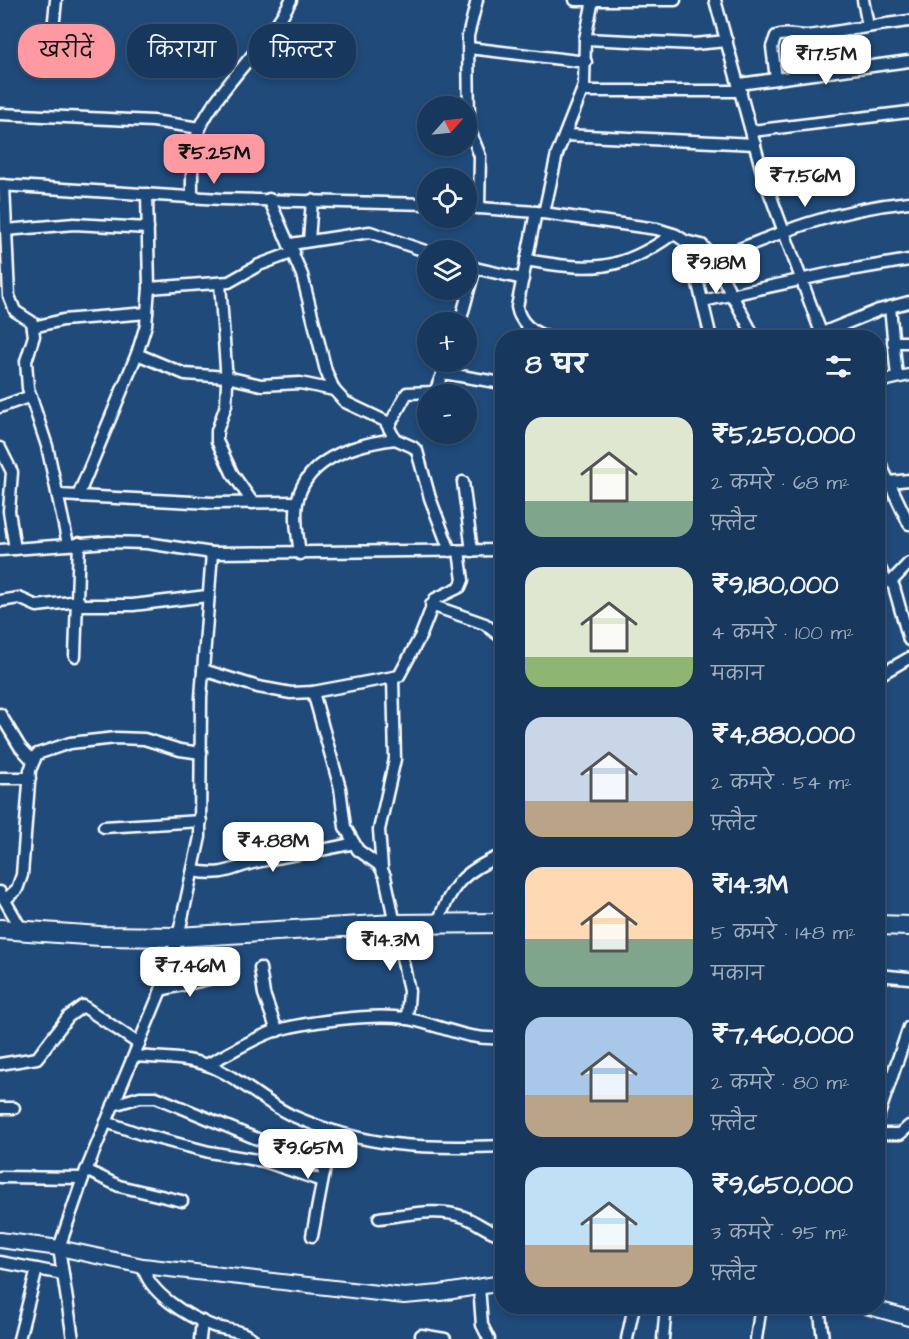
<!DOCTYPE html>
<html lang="hi">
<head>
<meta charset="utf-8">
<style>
  :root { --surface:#17385c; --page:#244365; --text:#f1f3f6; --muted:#9eacbb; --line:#365272; --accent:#ff9aa2 }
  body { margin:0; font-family:"Architects Daughter","Playpen Sans Deva",sans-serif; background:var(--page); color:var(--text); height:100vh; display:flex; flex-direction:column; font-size:22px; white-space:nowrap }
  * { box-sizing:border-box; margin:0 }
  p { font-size:20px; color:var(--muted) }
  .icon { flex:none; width:33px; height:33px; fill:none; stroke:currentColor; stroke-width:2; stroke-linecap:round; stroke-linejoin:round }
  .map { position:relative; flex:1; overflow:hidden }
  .side { position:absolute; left:495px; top:330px; width:390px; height:984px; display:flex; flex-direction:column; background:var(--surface); border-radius:24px; box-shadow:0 3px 9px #0003,0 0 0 2px var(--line) }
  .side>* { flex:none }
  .banner { position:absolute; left:18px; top:24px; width:387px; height:54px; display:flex; gap:12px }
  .needle { width:39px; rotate:63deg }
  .controls { position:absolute; left:417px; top:96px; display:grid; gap:12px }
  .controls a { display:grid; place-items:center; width:60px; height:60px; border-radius:50%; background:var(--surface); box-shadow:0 3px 9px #0003,0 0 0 2px var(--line); font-size:30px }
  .price { position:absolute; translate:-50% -51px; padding:0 14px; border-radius:12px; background:#fff; color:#222; font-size:20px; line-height:39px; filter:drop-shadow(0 2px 3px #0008) }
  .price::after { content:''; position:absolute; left:50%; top:36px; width:18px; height:14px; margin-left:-9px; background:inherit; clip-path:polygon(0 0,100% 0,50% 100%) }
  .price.active { background:var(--accent); color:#111 }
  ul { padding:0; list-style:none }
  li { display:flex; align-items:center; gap:18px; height:150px; padding:0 30px }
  li span { display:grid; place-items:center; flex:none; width:168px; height:120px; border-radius:18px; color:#555 }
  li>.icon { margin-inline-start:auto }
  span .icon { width:72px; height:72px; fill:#fffc; stroke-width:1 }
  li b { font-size:26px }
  h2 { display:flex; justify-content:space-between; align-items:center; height:72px; padding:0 30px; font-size:26px }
  .tag { padding:0 21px; border-radius:24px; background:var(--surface); box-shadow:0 3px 9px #0003,0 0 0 2px var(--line); font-size:21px; line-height:54px }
  .tag.active { background:var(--accent); color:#111 }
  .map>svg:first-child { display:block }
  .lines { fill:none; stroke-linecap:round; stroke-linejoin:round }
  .minor-casing { stroke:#fff; stroke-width:15 }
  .tertiary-casing { stroke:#fff; stroke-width:18 }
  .primary-casing { stroke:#fff; stroke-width:22 }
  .minor { stroke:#1f4a7a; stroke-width:10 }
  .tertiary { stroke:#1f4a7a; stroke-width:14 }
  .primary { stroke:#1f4a7a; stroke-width:18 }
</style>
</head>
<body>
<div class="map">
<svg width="909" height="1339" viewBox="0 0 909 1339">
  <rect width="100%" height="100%" fill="#1f4a7a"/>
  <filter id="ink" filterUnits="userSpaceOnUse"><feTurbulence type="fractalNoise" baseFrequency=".0167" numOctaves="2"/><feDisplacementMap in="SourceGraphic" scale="12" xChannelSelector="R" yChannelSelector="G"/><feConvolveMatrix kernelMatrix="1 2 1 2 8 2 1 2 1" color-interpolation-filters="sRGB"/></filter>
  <g filter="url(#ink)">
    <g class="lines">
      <g class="minor-casing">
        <g id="minor">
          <polyline points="477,0 468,36 469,128 480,156 479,208"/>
          <polyline points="575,0 675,0"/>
          <polyline points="715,0 763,175 823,338"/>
          <polyline points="863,0 868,26"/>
          <polyline points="585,39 694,44 727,41"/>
          <polyline points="469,48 586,62"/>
          <polyline points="51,49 56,0"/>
          <path d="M 776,79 L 772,47 L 776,36 C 787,32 798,37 809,36 C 842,31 875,25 909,21"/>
          <polyline points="739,84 909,61"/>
          <polyline points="583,91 741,91"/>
          <polyline points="0,114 153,121 200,128"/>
          <polyline points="752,131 909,112"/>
          <polyline points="565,135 755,144"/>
          <polyline points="0,185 220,199 428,204"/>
          <polyline points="4,185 9,296 15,311 32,322 34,336 26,361 28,388 47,446 68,544"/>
          <path d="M 192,198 C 192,180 191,160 195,142 C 205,99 269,45 291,0"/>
          <polyline points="269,199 302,275 326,371 334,390 345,402 385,421 395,439 413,447 417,451 430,498 450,551"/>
          <polyline points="466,207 536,212 657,229 676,235 685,241 690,250 711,338"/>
          <path d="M 536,212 L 517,307 C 520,324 534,333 550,338"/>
          <polyline points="544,213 557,154 584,86 585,39 593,0"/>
          <polyline points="6,230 74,224 148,228"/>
          <polyline points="309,241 312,200"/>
          <polyline points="685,241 702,245 710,254 755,338"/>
          <polyline points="291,244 370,232 428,252"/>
          <path d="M 526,260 C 590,271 618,273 673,234"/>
          <path d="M 713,260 C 780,232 836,209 909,202"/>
          <polyline points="466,266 523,279"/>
          <polyline points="220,283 227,383 226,405 217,431 217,441 232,473 253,503"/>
          <polyline points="149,288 229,282 259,265 294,252"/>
          <polyline points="703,301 832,273 909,260"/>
          <polyline points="890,307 897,377"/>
          <polyline points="460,322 475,268"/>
          <polyline points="33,327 63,320 147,313"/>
          <polyline points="822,333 879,310 909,302"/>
          <polyline points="893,342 909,342"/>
          <polyline points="137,354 185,374 227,377 261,385 300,383 334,390"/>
          <polyline points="443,373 502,383"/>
          <polyline points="878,382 909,375"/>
          <polyline points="0,407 31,396"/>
          <polyline points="389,426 407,393 435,392 447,362"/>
          <polyline points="0,448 12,472 9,511 15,549"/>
          <polyline points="878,459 909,524"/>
          <polyline points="463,482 472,551"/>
          <polyline points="889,482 909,480"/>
          <polyline points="59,495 212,503 297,502"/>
          <polyline points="78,496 137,354 146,325 149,288 147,194"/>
          <polyline points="0,550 108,542 147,543 212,553 502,550"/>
          <path d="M 300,554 C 298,537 294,519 297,503 C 305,457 357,444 395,439"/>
          <polyline points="878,564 886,581"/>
          <polyline points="878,581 891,582 894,587 909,640"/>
          <polyline points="891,582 909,563"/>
          <polyline points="0,601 19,598 37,606 79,601"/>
          <polyline points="78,605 133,605 207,596"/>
          <polyline points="431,605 485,624 502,638"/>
          <polyline points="75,656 79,543"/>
          <polyline points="203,670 258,687 291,693 313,692 399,676 421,635 435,599 460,587 463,580 459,551"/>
          <polyline points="878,676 909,658"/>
          <polyline points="313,692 340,788 345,827 358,850 379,865 385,876 409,991 407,1019"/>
          <polyline points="0,714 20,747 32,760"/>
          <polyline points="0,778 30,778"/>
          <polyline points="104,827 201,821"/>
          <polyline points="382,868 379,830 395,759 393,679"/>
          <path d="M 193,871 C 228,877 231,867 261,861 C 292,854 323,851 354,843"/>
          <polyline points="0,892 22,930"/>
          <polyline points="5,900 17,889 22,875 30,770 37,754 70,743 116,738 144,739 180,750 201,753"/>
          <path d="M 438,923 C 451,884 465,871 502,855"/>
          <polyline points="260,968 264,994 277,1031"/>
          <polyline points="878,975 909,978"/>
          <polyline points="161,990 213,978"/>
          <path d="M 135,1056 C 157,1058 185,1057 207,1065 C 238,1076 262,1102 293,1116 C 367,1148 424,1149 502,1146"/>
          <polyline points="0,1064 37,1058 68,1017 83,1006 139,1044"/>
          <path d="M 206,1065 C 228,1054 250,1040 272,1032 C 302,1022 374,1013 404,1018 C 438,1024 467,1041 502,1038"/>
          <polyline points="113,1105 140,1097 156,1097 325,1167"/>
          <polyline points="0,1108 14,1108"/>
          <polyline points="878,1117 909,1027"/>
          <polyline points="106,1122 141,1134 209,1152 263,1161 322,1181"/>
          <polyline points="878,1134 900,1134 909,1126"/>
          <polyline points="86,1170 119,1186 182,1201"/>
          <polyline points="0,1177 83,1178"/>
          <path d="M 379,1218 C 406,1215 438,1207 464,1217 C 478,1222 487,1232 502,1235"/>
          <polyline points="312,1236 327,1157 336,1132"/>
          <polyline points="0,1262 63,1274"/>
          <path d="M 143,1266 C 148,1293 188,1317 213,1326 C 226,1330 242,1330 253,1339"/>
          <polyline points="479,1286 482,1325 489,1339"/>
          <polyline points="819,1306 823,1339"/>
          <polyline points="421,1335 445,1339"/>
          <polyline points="19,1339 37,1269"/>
          <polyline points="73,1339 59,1248 83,1178 161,990 178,937 200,837 201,697 212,553"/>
          <polyline points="200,1339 202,1321"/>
          <polyline points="627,1339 634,1306"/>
          <polyline points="663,1339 666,1306"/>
          <polyline points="756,1339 761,1306"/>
        </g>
      </g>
      <g class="tertiary-casing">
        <g id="tertiary">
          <polyline points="0,1240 59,1248 143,1266 404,1296 440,1293 502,1283"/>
          <polyline points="866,1306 909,1318"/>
        </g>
      </g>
      <g class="primary-casing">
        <g id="primary">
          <polyline points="878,925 909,926"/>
          <polyline points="0,929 100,936 178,937 394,924 502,923"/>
        </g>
      </g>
      <use href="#minor" class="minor"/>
      <use href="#tertiary" class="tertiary"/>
      <use href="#primary" class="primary"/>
    </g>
  </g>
</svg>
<div class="controls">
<a><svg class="needle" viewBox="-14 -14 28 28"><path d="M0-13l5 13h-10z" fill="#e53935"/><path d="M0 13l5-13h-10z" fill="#9eacbb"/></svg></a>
<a><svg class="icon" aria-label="locate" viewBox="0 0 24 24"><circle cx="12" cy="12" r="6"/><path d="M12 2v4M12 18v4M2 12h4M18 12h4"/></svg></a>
<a><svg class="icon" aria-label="layers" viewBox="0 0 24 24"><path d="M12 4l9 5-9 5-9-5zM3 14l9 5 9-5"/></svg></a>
<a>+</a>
<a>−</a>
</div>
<b class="price" style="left:826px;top:86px">₹17.5M</b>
<b class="price active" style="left:214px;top:185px">₹5.25M</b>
<b class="price" style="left:805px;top:208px">₹7.56M</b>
<b class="price" style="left:716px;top:295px">₹9.18M</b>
<b class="price" style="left:273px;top:873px">₹4.88M</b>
<b class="price" style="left:390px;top:972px">₹14.3M</b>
<b class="price" style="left:190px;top:998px">₹7.46M</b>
<b class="price" style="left:308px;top:1180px">₹9.65M</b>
<div class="banner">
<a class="tag active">खरीदें</a>
<a class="tag">किराया</a>
<a class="tag">फ़िल्टर</a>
</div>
<section class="side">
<h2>8 घर<svg class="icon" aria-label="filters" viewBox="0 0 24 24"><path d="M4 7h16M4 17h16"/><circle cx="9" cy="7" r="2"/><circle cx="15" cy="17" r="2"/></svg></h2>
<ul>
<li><span style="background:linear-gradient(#dfe7d0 70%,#7fa58c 0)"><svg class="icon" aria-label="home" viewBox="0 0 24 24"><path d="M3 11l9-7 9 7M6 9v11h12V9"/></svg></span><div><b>₹5,250,000</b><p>2 कमरे · 68 m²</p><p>फ़्लैट</p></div></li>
<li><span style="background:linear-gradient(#dfe7d0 75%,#8fb573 0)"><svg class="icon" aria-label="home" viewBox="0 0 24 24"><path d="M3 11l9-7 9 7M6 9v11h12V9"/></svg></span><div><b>₹9,180,000</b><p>4 कमरे · 100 m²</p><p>मकान</p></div></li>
<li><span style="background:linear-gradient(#c9d6e8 70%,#b9a48a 0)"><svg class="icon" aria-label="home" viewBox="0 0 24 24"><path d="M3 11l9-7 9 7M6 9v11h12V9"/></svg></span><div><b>₹4,880,000</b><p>2 कमरे · 54 m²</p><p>फ़्लैट</p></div></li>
<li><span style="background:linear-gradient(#ffd9b3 60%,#7fa58c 0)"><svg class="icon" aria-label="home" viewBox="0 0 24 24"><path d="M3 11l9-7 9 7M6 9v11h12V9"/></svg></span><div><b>₹14.3M</b><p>5 कमरे · 148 m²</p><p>मकान</p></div></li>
<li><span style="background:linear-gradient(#a9c7e8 65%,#b9a48a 0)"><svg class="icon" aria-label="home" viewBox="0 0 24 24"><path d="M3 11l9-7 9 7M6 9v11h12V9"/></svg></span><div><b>₹7,460,000</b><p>2 कमरे · 80 m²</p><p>फ़्लैट</p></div></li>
<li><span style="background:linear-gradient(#bfe0f5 65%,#b9a48a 0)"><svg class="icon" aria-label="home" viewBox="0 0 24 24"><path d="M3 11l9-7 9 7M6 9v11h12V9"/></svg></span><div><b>₹9,650,000</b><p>3 कमरे · 95 m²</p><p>फ़्लैट</p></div></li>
</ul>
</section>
</div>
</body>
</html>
